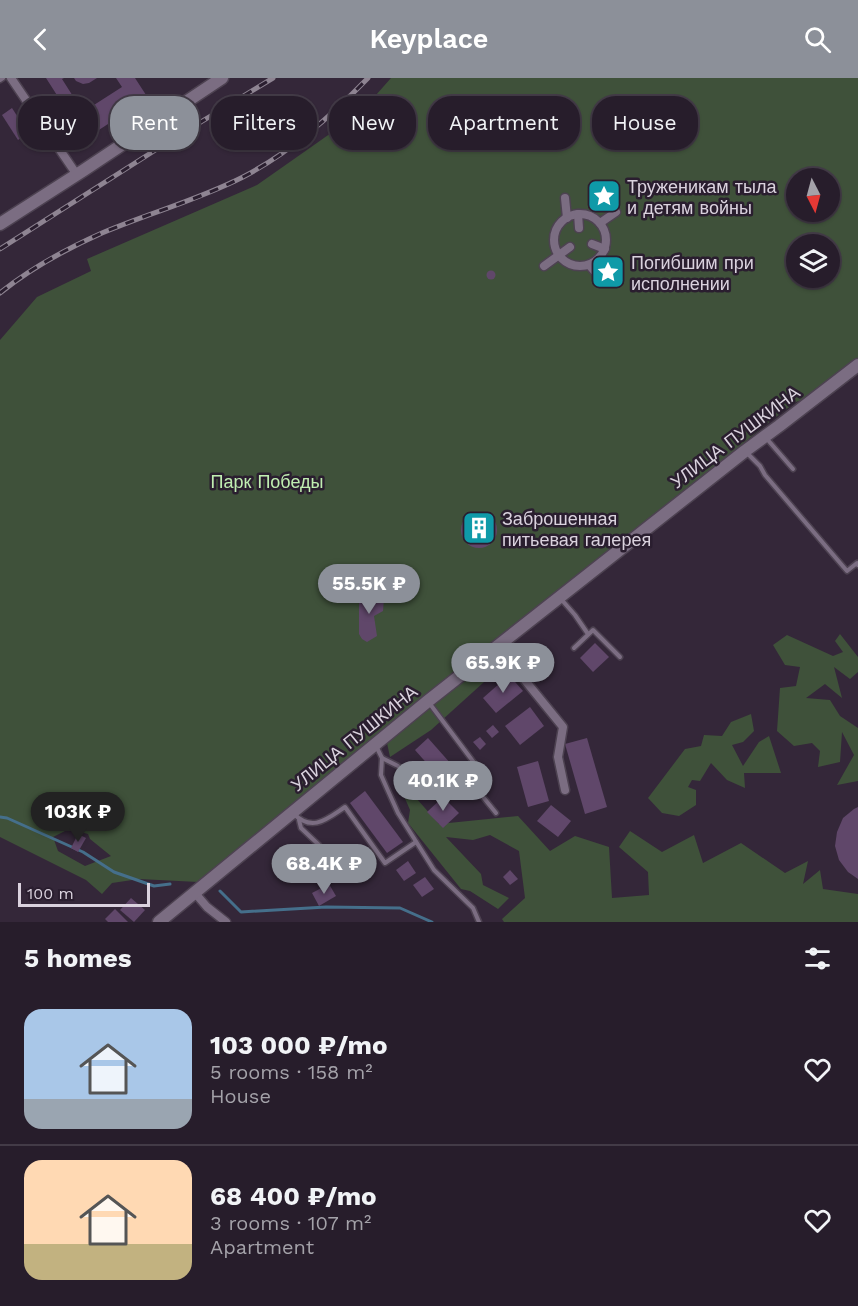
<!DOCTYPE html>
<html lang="en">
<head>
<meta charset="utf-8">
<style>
  :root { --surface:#271d2b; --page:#2f2633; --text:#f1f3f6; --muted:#a4a2a9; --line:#433b47; --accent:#8c9099 }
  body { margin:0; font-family:"Work Sans",sans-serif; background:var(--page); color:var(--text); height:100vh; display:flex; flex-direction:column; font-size:22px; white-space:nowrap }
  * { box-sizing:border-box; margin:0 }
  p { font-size:20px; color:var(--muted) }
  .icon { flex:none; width:33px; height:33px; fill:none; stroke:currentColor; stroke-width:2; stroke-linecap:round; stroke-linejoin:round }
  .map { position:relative; height:844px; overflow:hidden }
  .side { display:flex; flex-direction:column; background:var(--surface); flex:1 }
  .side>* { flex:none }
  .banner { position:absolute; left:18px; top:18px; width:822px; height:54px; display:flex; gap:12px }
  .needle { width:39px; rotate:174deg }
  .fabs { position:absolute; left:786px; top:90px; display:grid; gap:12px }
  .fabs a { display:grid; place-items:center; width:54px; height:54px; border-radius:50%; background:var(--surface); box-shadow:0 2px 4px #0004,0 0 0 2px var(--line); font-size:30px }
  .scale { position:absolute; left:18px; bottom:15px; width:132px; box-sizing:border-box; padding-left:6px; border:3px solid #dad2de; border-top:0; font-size:16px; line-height:21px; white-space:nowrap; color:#dad2de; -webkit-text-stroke:4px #2a1e2f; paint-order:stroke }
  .price { position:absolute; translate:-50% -51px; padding:0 14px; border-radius:21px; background:var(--accent); color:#fff; font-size:20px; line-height:39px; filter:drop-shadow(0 2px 3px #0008) }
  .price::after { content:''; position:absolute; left:50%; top:36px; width:18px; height:14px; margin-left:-9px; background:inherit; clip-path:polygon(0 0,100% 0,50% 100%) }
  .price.on { background:#222; color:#fff }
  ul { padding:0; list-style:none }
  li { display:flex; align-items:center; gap:18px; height:150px; padding:0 24px }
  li+li { border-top:2px solid var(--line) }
  li span { display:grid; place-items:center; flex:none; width:168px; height:120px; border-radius:18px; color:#555 }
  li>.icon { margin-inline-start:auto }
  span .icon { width:72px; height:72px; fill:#fffc; stroke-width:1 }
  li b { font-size:26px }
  h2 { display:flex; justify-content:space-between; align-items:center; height:72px; padding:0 24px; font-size:26px }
  .tag { padding:0 21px; border-radius:24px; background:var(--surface); box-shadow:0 2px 4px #0004,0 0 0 2px var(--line); font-size:21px; line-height:54px }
  .tag.on { background:var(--accent); color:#fff }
  header { display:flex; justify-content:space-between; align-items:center; height:78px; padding:0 24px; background:var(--accent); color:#fff; font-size:27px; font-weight:600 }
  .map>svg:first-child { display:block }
  .green { fill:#3f513a; fill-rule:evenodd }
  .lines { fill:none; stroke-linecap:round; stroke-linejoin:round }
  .stream { stroke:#456f8b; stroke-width:3 }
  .building { fill:#60476a }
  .lane-casing { stroke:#4d4251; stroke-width:7 }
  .street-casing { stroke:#4d4251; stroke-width:11 }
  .secondary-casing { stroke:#4d4251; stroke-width:15 }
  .lane { stroke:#7b6d82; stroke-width:4 }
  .street { stroke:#7b6d82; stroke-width:8 }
  .secondary { stroke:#7b6d82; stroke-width:12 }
  .rail-casing { stroke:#8e8492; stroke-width:5 }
  .rail { stroke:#2a1e2f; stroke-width:3; stroke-dasharray:9; stroke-linecap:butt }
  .labels { text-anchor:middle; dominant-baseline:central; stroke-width:5; stroke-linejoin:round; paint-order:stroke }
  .poi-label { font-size:18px; fill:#dad2de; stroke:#2a1e2f; text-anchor:start }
  .street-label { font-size:18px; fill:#dad2de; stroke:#2a1e2f }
  .park-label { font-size:18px; fill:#c0eeb1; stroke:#2a1e2f }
</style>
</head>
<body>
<header><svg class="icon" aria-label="back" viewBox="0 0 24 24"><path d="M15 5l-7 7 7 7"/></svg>Keyplace<svg class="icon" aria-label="search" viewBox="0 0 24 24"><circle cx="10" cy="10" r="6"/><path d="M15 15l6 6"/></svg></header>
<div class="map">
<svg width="858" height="844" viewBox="0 0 858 844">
  <rect width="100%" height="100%" fill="#342739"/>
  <g class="green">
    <path d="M 391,0 L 858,0 L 858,280 L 808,320 L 796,324 L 768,345 L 728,378 L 423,619 L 198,804 L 139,801 L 112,805 L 102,816 L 86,802 L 0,759 L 0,262 L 37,219 L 91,193 L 87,181 L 257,107 L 361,34 ZM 796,100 L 830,100 L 830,134 L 796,134 ZM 796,166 L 830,166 L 830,200 L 796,200 ZM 66,747 L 73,750 L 73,752 L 88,756 L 90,761 L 111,778 L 85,788 L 58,773 L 53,759 L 65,753 Z"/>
    <polygon points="840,556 858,579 858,594 850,601 834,589 842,620 825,606 806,620 830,622 840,638 858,650 858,703 837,707 854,677 842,654 840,684 818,689 820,673 812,665 794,668 777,653 780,610 796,608 800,589 785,587 773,567 787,557 833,578 843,574 835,563"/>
    <polygon points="483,586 494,595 431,652 390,679 387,665"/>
    <polygon points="751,636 754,653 743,664 732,667 743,688 759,664 769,658 781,695 744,695 745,710 727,702 711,685 700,703 692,702 688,709 696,712 696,727 679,738 662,735 648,720 685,671 701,668 704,657 722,658 731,644"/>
    <polygon points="394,695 439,746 518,738 550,773 575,758 609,769 612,820 649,817 648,794 619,769 630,753 662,774 694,757 703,785 741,765 785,795 808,783 803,806 820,792 823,811 858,816 858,844 504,844 502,841 525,820 519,773 490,757 473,762 446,759 481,796 483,807 509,820 498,831 470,813 461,811 408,745 410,732"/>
  </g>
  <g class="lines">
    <g class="stream">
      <polyline points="0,739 7,740 83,774 114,794 154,808 170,806"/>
      <polyline points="220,813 241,834 326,829 400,830 432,844"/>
    </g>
  </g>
  <g class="building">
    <polygon points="46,0 64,0 62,1 83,34 122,9 116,0 135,0 148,20 85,61"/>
    <polygon points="74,0 97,0 89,5 83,6 76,3"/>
    <polygon points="12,30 28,55 18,62 2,37"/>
    <circle cx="491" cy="197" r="4.5"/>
    <circle cx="479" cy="452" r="18"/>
    <polygon points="382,516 384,521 383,533 374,538 377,558 367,564 362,561 359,556 359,518"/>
    <polygon points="595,565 609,579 593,594 580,580"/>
    <polygon points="509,597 523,613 496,635 483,620"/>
    <polygon points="530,629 544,648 520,667 505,648"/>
    <polygon points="493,647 499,654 492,660 486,653"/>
    <polygon points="480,659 486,666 480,672 473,664"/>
    <polygon points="428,660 459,695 446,707 415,672"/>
    <polygon points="587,660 607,729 585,736 565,666"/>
    <polygon points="538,683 549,723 528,729 517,689"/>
    <polygon points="365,713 403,764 387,775 350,725"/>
    <polygon points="443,719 459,735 443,750 427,734"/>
    <polygon points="551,727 571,743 558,759 537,743"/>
    <polygon points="858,729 858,801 848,794 839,782 835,768 837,754 843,740 854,731"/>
    <polygon points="78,756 86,760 78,774 71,770"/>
    <polygon points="307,775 316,788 300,798 292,785"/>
    <polygon points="408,783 416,795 404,803 396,792"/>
    <polygon points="510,792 518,801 510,807 503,799"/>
    <polygon points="425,799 434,811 422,819 413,807"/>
    <polygon points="329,806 336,818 319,828 312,815"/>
    <polygon points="131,820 145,832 134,844 120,832"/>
    <polygon points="115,831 128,844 108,844 105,841"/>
  </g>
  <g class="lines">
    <g class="lane-casing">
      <g id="lane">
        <polyline points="0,2 3,0"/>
        <polyline points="767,361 793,391"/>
        <polyline points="746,374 760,388 765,397 847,493 857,485 858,487"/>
        <polyline points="561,521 575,537 588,556"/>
        <polyline points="574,570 593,552 620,579"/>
        <polyline points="430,626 478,690 475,701 475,709 496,735"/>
        <polyline points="377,670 382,680 381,697 398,735 434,792 473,830 479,844"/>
        <polyline points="382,680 398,688 425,718"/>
        <path d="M 293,735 C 312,755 327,741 345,729 L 385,785 L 416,764"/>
        <polyline points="299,742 301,750 319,767"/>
      </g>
    </g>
    <g class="street-casing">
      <g id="street">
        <polyline points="11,0 77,97"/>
        <polyline points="565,120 567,140"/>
        <circle cx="580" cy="162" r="26"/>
        <polyline points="578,136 579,150"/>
        <polyline points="600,145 616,134"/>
        <polyline points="592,166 605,171"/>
        <polyline points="589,187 602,202"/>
        <polyline points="544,188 570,169"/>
        <polyline points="497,568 563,649 558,679 565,712"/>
        <polyline points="195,815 207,829 226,844"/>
      </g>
    </g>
    <g class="secondary-casing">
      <g id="secondary">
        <polyline points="0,146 84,92 222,0"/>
        <polyline points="159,844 428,623 745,373 779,348 858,287"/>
      </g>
    </g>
    <use href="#lane" class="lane"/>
    <use href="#street" class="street"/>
    <use href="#secondary" class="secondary"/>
    <g class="rail-casing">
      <g id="rail">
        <polyline points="0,171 168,64 273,0"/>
        <path d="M 0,215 C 31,190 66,171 102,155 C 149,135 198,122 243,99 C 291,74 331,38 368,0"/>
      </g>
    </g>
    <use href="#rail" class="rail"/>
  </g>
  <defs>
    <g id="sight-square" transform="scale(1.725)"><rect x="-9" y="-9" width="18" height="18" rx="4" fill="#0f9aa8" stroke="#2a1e2f"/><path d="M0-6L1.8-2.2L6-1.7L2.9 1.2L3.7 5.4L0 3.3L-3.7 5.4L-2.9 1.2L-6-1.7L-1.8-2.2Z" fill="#fff"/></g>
    <g id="building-square" transform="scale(1.725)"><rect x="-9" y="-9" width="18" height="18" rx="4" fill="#0f9aa8" stroke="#2a1e2f"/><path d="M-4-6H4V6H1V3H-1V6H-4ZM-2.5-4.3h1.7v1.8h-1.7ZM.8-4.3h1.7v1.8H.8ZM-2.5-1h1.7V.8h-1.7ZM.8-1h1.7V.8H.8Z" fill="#fff"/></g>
  </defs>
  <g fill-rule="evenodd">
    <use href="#sight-square" x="604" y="118"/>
    <use href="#sight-square" x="608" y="194"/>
    <use href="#building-square" x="479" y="450"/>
  </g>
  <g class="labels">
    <g class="poi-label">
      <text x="627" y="108">Труженикам тыла<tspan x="627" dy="21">и детям войны</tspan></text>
      <text x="631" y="184">Погибшим при<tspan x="631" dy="21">исполнении</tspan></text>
      <text x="502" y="440">Заброшенная<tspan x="502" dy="21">питьевая галерея</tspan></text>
    </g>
    <g class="street-label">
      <text transform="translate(735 359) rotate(-37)">УЛИЦА ПУШКИНА</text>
      <text transform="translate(354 660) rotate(-39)">УЛИЦА ПУШКИНА</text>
    </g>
    <g class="park-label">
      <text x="267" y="403">Парк Победы</text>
    </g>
  </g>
</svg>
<div class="fabs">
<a><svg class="needle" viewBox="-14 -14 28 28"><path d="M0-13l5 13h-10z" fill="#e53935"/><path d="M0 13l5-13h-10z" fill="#a4a2a9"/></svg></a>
<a><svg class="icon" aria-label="layers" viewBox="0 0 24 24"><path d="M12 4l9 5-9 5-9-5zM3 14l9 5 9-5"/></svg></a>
</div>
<div class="scale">100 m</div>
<b class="price" style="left:369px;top:537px">55.5K ₽</b>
<b class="price" style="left:503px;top:616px">65.9K ₽</b>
<b class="price" style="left:443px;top:734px">40.1K ₽</b>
<b class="price on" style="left:78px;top:765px">103K ₽</b>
<b class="price" style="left:324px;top:817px">68.4K ₽</b>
<div class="banner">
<a class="tag">Buy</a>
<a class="tag on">Rent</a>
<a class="tag">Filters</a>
<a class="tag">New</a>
<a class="tag">Apartment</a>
<a class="tag">House</a>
</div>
</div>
<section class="side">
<h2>5 homes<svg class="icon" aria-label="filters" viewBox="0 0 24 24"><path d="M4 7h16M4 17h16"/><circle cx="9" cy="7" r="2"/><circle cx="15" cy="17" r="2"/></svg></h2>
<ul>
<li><span style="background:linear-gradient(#a9c7e8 75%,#9aa5b1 0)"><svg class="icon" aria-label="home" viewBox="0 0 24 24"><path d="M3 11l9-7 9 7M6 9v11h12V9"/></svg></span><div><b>103 000 ₽/mo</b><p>5 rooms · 158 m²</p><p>House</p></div><svg class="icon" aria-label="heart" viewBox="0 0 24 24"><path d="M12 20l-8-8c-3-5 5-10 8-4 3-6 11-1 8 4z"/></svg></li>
<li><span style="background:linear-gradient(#ffd9b3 70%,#c2b280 0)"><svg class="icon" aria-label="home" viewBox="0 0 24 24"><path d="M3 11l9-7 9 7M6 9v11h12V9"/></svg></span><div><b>68 400 ₽/mo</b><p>3 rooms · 107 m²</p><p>Apartment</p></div><svg class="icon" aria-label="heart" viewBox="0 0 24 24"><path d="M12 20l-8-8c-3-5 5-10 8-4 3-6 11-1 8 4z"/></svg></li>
</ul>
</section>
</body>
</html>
